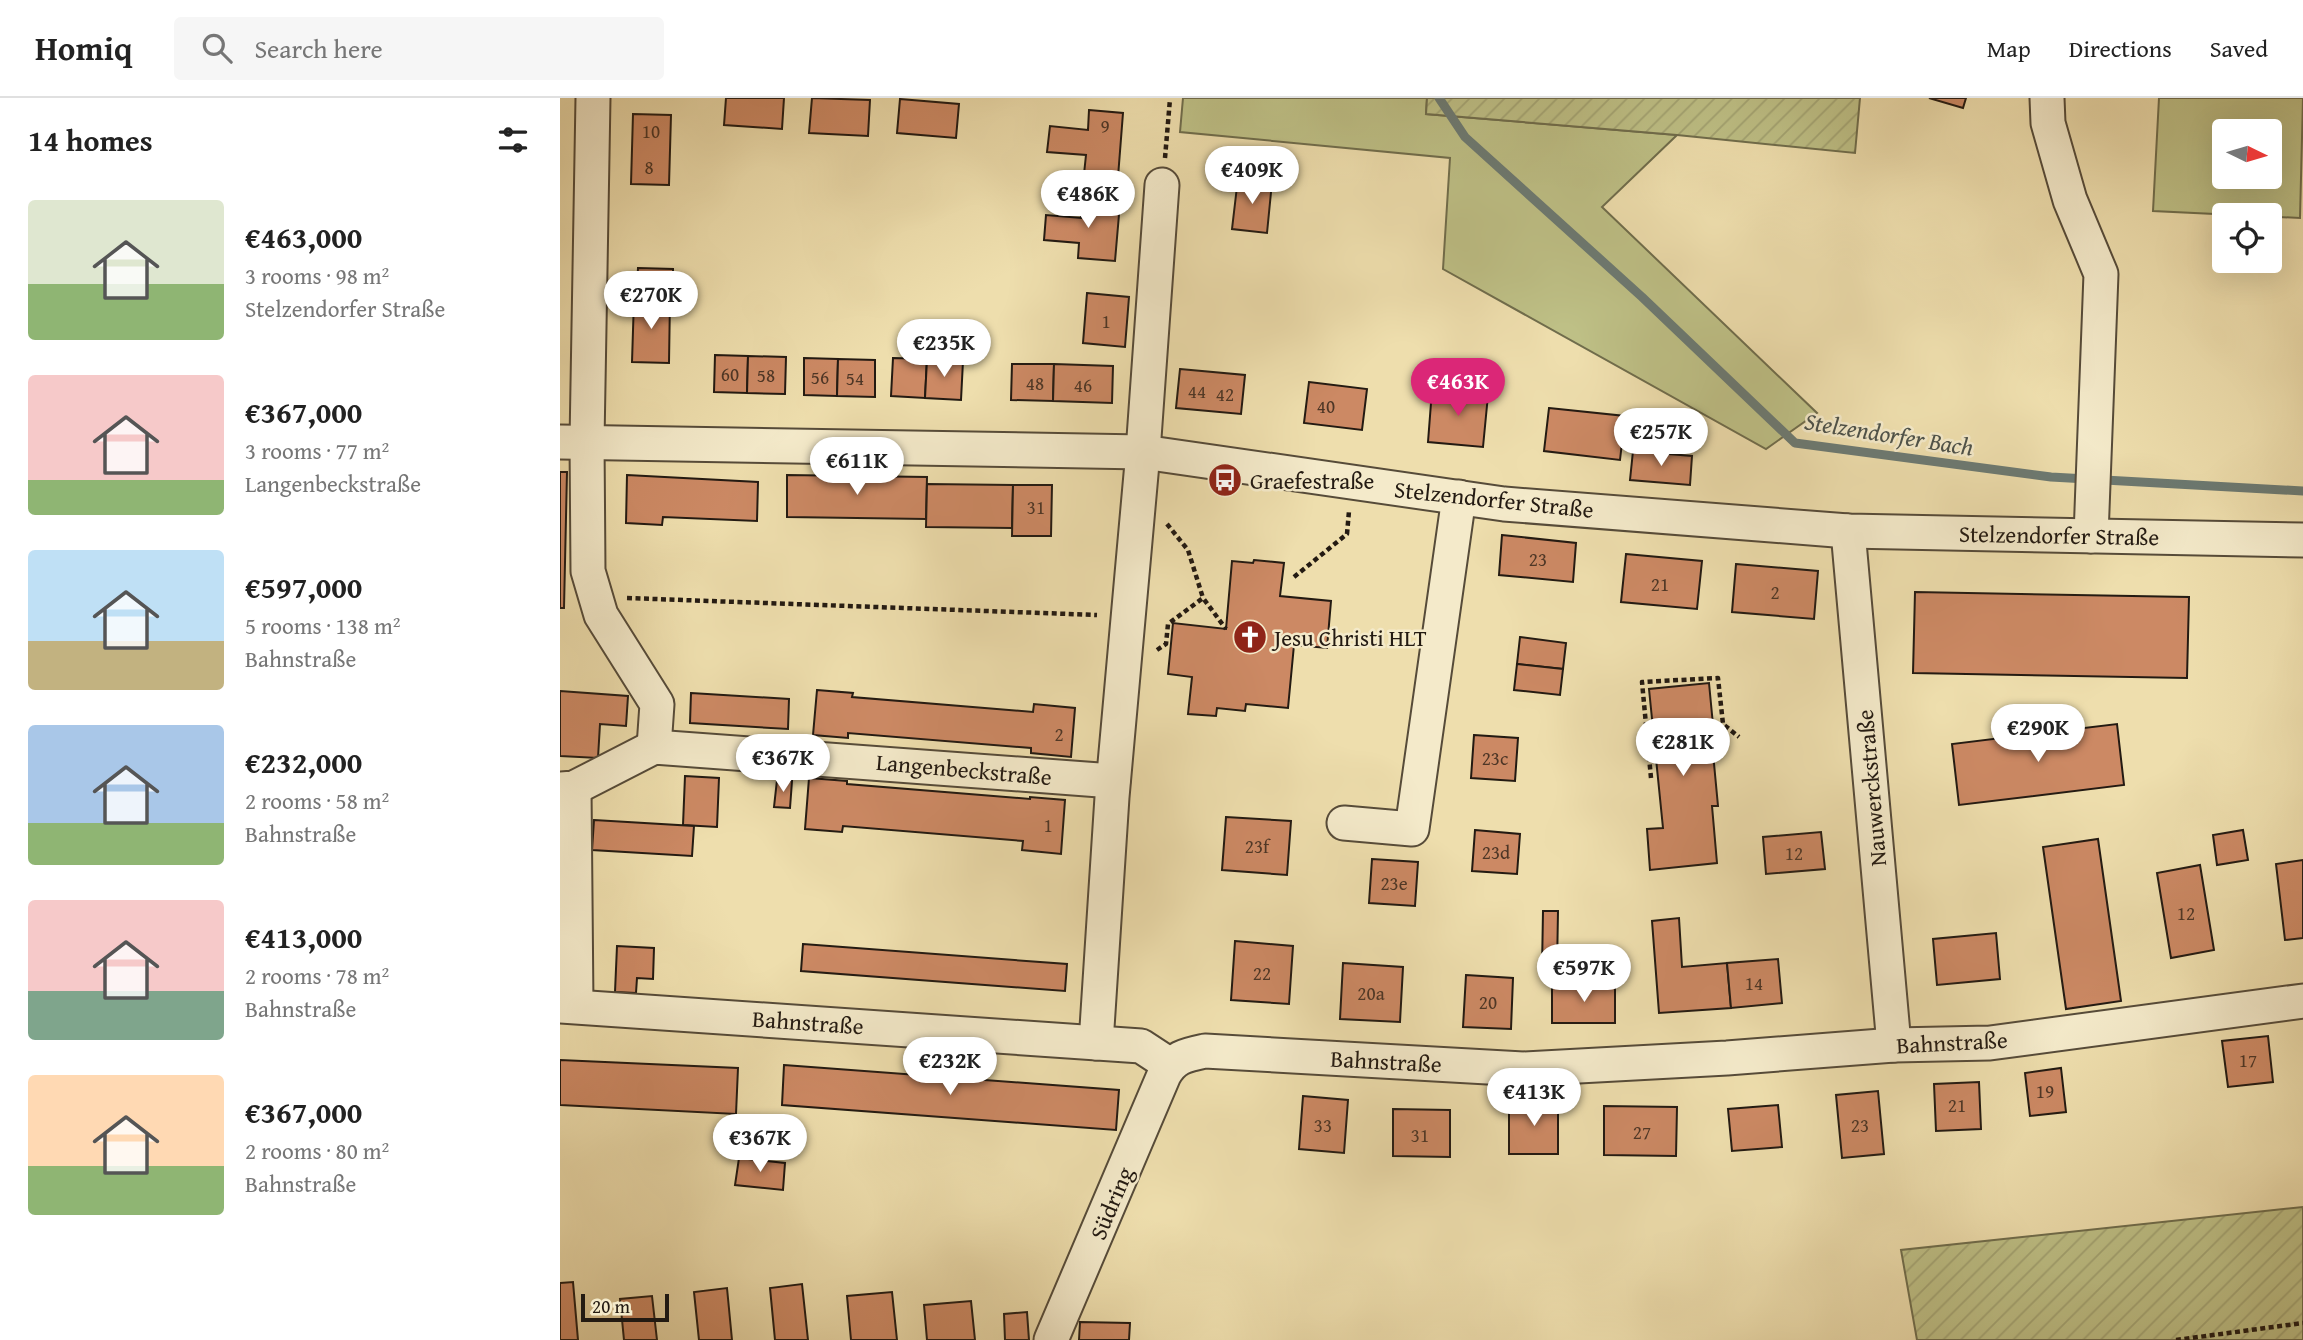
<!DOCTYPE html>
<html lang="en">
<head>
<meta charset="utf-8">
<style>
  :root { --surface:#fff; --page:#f6f6f6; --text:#222; --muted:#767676; --line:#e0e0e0; --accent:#db2777 }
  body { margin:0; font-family:"Gentium Book Plus",serif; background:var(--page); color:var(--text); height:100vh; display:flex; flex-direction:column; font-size:26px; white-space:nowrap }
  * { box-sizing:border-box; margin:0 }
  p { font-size:23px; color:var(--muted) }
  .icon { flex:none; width:38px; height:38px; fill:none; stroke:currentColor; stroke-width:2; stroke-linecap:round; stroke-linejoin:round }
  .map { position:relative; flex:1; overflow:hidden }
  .details { display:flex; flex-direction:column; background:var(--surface); width:560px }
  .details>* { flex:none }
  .needle { width:46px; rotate:95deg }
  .tools { position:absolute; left:1652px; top:21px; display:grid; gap:14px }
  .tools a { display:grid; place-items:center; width:70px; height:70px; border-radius:7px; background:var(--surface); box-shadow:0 7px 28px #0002; font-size:35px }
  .scale { position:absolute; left:21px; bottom:18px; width:88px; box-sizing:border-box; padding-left:7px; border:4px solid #231a12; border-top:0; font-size:19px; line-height:24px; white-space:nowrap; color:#231a12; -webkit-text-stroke:5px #f4eaca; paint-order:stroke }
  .price { position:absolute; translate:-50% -60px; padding:0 16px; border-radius:24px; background:#fff; color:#222; font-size:23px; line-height:46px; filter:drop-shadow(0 2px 4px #0008) }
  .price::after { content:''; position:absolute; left:50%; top:42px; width:21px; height:16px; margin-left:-10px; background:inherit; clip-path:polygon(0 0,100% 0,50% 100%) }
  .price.selected { background:var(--accent); color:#fff }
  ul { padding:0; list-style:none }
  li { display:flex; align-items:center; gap:21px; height:175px; padding:0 28px }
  li span { display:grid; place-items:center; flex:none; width:196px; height:140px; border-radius:7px; color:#555 }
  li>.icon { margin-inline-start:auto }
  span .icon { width:84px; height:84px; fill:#fffc; stroke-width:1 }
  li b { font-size:30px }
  h2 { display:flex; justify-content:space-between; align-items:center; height:84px; padding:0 28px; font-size:30px }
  header { display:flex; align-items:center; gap:42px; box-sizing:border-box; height:98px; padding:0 35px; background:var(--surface); border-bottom:2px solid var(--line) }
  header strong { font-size:33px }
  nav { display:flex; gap:38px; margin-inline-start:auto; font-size:24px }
  .search { width:490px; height:63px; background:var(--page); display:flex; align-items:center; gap:18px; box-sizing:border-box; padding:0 24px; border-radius:7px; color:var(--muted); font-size:26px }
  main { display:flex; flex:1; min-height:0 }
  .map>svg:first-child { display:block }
  .grass { fill:#bec086; stroke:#706d4c; stroke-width:2; fill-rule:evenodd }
  .garden { fill:url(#garden-furrows); stroke:#706d4c; stroke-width:2 }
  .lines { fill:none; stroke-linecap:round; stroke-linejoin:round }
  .stream { stroke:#6c7a73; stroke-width:9 }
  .building { fill:#cc8964; stroke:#231a12; stroke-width:2 }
  .minor-casing { stroke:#564b39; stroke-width:37 }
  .path { stroke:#231a12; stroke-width:4.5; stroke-dasharray:5 3.5; stroke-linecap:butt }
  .minor { stroke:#f4eaca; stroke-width:33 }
  .labels { text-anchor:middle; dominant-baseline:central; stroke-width:5; stroke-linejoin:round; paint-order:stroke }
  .number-label { font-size:19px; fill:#4d3626 }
  .poi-label { font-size:23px; fill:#231a12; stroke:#f4eaca; text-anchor:start }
  .street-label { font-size:23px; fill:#231a12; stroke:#f4eaca }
  .water-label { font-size:24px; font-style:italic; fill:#4d524a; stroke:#f4eaca }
</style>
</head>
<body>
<header>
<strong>Homiq</strong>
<div class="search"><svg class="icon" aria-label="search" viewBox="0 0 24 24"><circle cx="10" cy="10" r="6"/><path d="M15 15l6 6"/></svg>Search here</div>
<nav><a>Map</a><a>Directions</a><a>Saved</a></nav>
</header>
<main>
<section class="details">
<h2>14 homes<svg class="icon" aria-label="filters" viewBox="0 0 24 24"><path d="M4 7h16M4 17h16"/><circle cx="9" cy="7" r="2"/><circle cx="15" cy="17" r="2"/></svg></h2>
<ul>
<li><span style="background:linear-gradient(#dfe7d0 60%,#8fb573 0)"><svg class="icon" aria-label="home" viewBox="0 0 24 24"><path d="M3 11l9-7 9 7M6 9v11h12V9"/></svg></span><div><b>€463,000</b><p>3 rooms · 98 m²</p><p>Stelzendorfer Straße</p></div></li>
<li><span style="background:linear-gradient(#f6c9c9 75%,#8fb573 0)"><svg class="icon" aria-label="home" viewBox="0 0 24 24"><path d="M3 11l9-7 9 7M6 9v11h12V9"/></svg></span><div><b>€367,000</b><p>3 rooms · 77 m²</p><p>Langenbeckstraße</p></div></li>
<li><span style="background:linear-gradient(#bfe0f5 65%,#c2b280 0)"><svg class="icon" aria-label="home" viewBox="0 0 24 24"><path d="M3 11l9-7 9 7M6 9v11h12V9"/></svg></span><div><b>€597,000</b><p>5 rooms · 138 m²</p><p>Bahnstraße</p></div></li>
<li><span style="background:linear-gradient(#a9c7e8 70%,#8fb573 0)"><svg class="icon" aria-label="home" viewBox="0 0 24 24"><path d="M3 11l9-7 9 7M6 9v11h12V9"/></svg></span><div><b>€232,000</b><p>2 rooms · 58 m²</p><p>Bahnstraße</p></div></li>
<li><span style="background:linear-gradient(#f6c9c9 65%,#7fa58c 0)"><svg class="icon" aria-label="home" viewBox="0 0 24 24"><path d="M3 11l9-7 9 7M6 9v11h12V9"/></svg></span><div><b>€413,000</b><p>2 rooms · 78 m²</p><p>Bahnstraße</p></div></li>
<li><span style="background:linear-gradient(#ffd9b3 65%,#8fb573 0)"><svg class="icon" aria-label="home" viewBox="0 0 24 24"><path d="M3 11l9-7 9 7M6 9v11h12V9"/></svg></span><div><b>€367,000</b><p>2 rooms · 80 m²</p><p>Bahnstraße</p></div></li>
</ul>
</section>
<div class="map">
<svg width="1743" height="1242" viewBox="0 0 1743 1242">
  <defs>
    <pattern id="garden-furrows" width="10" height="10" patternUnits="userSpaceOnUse" patternTransform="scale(1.75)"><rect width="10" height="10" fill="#bec086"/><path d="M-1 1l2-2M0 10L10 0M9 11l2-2" fill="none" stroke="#a3a473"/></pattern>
  </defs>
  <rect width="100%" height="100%" fill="#eedead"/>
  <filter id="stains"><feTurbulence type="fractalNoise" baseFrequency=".00286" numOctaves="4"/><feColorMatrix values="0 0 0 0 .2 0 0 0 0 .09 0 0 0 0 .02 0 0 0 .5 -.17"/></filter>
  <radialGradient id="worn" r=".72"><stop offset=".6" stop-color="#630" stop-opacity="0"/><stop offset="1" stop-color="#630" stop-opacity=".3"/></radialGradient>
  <g class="grass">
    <polygon points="623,0 867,0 866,16 1117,37 1042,109 1257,315 1206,351 883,171 890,60 620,34"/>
    <path d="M 1599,0 L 1743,0 L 1740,120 L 1593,113 ZM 1664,33 L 1710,33 L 1710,79 L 1664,79 Z"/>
  </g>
  <g class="garden">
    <polygon points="867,0 1300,0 1295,55 1117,37 866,16"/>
    <polygon points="1743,1109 1743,1242 1357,1242 1341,1152"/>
  </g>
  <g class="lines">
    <polyline class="stream" points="879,0 905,39 1082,199 1235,345 1491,379 1743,393"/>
  </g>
  <g class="building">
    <polygon points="166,0 224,0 222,31 164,27"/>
    <polygon points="252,0 310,2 308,38 249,35"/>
    <polygon points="1369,0 1406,0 1403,10"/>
    <polygon points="340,1 399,6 396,40 337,35"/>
    <polygon points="529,12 563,15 558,79 524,76 526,57 487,54 490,28 528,32"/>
    <polygon points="73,16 111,17 109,87 71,86"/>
    <polygon points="678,80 712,84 707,135 672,131"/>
    <polygon points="523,102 560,105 555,163 518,160 519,145 484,142 486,117 521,120"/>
    <polygon points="78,170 113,171 113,189 77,188"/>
    <polygon points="527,195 569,199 565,249 523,245"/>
    <polygon points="74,201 110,201 109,265 72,264"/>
    <polygon points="155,257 188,258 187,295 154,294"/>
    <polygon points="188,258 226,259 225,296 187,295"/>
    <polygon points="244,260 278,261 277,298 244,297"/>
    <polygon points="333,260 367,261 365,300 331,298"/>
    <polygon points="278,261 315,262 315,299 277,298"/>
    <polygon points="367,261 403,263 401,302 365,300"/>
    <polygon points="452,266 494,266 493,303 451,302"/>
    <polygon points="494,266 553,268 552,305 493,303"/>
    <polygon points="620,271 685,277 681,316 616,310"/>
    <polygon points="749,284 807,291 802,332 744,325"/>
    <polygon points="872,292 928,297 923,349 868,344"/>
    <polygon points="989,310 1065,318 1060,362 984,353"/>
    <polygon points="1073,353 1132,358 1130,387 1070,382"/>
    <polygon points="0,374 7,374 4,510 0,510"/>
    <polygon points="67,377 198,384 197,423 103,419 102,427 66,425"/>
    <polygon points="227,377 367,379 366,421 227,419"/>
    <polygon points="367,386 453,387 452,430 366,429"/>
    <polygon points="453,387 492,387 491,438 452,438"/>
    <polygon points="942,437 1016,445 1013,484 939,477"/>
    <polygon points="1066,456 1142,463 1137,511 1061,504"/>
    <polygon points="694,462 724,465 720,498 771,503 767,550 734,547 728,610 686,606 685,613 657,610 656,618 628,616 632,579 608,576 613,525 666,531 672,463 693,465"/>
    <polygon points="1176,466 1258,473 1254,521 1172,514"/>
    <polygon points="1355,494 1629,499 1627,580 1353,575"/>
    <polygon points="960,539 1006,545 1003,571 957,566"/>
    <polygon points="957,566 1003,571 1000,597 954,592"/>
    <polygon points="1149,585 1153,627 1144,628 1147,656 1153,655 1158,708 1152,708 1157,765 1090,772 1087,731 1103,730 1089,591"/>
    <polygon points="257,592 293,595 292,599 473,614 474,606 515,610 511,659 471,655 471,650 288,635 288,640 253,637"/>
    <polygon points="0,593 68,598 66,628 40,626 38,660 0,658"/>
    <polygon points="131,595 229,601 228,631 130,625"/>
    <polygon points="1557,626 1564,687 1399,707 1392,646"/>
    <polygon points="914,637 958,640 955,683 911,680"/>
    <polygon points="125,678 159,680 157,729 123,727"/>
    <polygon points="249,680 287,683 287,686 470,701 470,699 505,702 501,756 462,752 463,743 283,728 282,734 245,731"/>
    <polygon points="217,682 232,683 230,710 214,709"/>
    <polygon points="666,719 731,723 727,777 662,772"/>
    <polygon points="34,722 134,728 132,758 32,752"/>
    <polygon points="915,732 960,736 957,776 912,773"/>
    <polygon points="1683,732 1688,762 1657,767 1653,737"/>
    <polygon points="1261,734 1265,771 1206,776 1203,739"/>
    <polygon points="1538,741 1561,903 1506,911 1483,749"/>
    <polygon points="812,761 858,764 855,808 809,805"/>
    <polygon points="1743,762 1743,840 1725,842 1716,766"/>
    <polygon points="1640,767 1654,852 1611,860 1597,775"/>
    <polygon points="983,813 998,813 997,871 982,871"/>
    <polygon points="1119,820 1122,869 1167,865 1171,910 1099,915 1092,823"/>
    <polygon points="1436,835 1440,881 1377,887 1373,841"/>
    <polygon points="675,843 733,848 729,906 671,902"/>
    <polygon points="243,846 507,866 505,893 241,873"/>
    <polygon points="57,848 94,850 93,881 77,880 76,895 55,894"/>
    <polygon points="1218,861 1222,905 1171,910 1167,865"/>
    <polygon points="783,865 843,869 840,924 780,921"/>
    <polygon points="906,877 953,880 951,931 903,929"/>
    <rect x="992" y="886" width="63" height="39"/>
    <polygon points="1708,938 1713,984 1668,989 1662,943"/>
    <polygon points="0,962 178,970 176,1016 0,1007"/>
    <polygon points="224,967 559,992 556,1032 222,1007"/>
    <polygon points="1501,970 1506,1014 1470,1018 1465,975"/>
    <polygon points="1419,984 1421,1031 1376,1033 1374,986"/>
    <polygon points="1318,993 1324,1056 1282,1060 1276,997"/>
    <polygon points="743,998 788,1002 784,1055 739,1051"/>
    <rect x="949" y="1005" width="49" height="51"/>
    <polygon points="1218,1007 1222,1049 1172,1053 1168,1011"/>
    <polygon points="1044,1008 1117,1009 1116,1058 1044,1057"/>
    <polygon points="833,1011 890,1012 890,1059 833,1058"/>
    <polygon points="179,1060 225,1065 223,1092 175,1087"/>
    <polygon points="13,1184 18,1242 0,1242 0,1185"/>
    <polygon points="242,1186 248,1242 215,1242 210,1190"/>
    <polygon points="167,1190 172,1242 139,1242 134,1194"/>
    <polygon points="332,1194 337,1242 291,1242 287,1198"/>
    <polygon points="92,1198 97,1242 64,1242 60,1201"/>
    <polygon points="411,1203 415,1242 367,1242 364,1207"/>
    <polygon points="467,1214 469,1242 445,1242 444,1216"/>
    <polygon points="520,1224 570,1225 569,1242 519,1242"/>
  </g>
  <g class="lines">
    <g class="minor-casing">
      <g id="minor">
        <polyline points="33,0 27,343 28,473 41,517 97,606 94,649"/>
        <polyline points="1487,0 1488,25 1510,102 1541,176 1531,438"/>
        <polyline points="0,344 583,354 944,406 1288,433 1743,442"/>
        <polyline points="1288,433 1334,947"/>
        <polyline points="14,690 16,908"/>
        <polyline points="0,691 14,690 94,649 553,683"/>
        <polyline points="784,725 852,731 899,399"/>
        <polyline points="0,908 581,948 610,967"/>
        <polyline points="536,945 552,699 583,354 602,87"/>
        <path d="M 491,1242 L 604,977 C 614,959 626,957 645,953 L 963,971 L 1167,960 L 1334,947 L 1430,945 L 1743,903"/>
      </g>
    </g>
    <g class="path">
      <polyline points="605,60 610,1"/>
      <polyline points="607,426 628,452 643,500"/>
      <polyline points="734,479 787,436 789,413"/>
      <polyline points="67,500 537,517"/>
      <polyline points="597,552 606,546 608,526 643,500 666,531"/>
      <polyline points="1091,680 1082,584 1158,580 1163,626 1179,639"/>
      <polyline points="1616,1242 1743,1225"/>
    </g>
    <use href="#minor" class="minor"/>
  </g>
  <defs>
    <g id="bus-disc" transform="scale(1.75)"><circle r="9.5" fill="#8f2418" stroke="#f4eaca"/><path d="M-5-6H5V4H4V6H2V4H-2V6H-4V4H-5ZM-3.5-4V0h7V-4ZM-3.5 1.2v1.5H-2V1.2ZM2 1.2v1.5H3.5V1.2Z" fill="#fff"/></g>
    <g id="church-disc" transform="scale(1.75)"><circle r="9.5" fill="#8f2418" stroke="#f4eaca"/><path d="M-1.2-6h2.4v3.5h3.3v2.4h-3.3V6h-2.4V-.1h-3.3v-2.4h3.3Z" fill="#fff"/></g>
  </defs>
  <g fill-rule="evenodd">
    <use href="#bus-disc" x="665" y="382"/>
    <use href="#church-disc" x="690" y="539"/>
  </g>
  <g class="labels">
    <g class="number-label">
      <text x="545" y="28">9</text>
      <text x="91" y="33">10</text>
      <text x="89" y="69">8</text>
      <text x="546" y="223">1</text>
      <text x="170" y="276">60</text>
      <text x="206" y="277">58</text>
      <text x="260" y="279">56</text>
      <text x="295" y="280">54</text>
      <text x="475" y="285">48</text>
      <text x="523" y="287">46</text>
      <text x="637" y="293">44</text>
      <text x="665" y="296">42</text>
      <text x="766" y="308">40</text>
      <text x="476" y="409">31</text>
      <text x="978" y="461">23</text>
      <text x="1100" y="486">21</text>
      <text x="1215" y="494">2</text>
      <text x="499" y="636">2</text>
      <text x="935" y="660">23c</text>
      <text x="488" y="727">1</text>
      <text x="697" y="748">23f</text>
      <text x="936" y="754">23d</text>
      <text x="1234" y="755">12</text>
      <text x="834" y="785">23e</text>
      <text x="1626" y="815">12</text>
      <text x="702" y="875">22</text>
      <text x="1194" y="885">14</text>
      <text x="811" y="895">20a</text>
      <text x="928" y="904">20</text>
      <text x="1688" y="962">17</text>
      <text x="1485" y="993">19</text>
      <text x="1397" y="1007">21</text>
      <text x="763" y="1027">33</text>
      <text x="1300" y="1027">23</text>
      <text x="1082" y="1034">27</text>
      <text x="860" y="1037">31</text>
    </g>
    <g class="poi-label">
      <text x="690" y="382">Graefestraße</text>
      <text x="714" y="539">Jesu Christi HLT</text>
    </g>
    <g class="street-label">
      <text transform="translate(934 401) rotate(6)">Stelzendorfer Straße</text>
      <text transform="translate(1499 437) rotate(1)">Stelzendorfer Straße</text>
      <text transform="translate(404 671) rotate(5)">Langenbeckstraße</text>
      <text transform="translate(1311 690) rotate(-95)">Nauwerckstraße</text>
      <text transform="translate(248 924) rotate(4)">Bahnstraße</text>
      <text transform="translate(1392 944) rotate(-3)">Bahnstraße</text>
      <text transform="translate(826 963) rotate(3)">Bahnstraße</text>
      <text transform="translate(551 1105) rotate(-67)">Südring</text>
    </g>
    <g class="water-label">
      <text transform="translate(1329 336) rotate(9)">Stelzendorfer Bach</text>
    </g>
  </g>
  <rect width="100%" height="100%" filter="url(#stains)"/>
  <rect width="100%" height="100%" fill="url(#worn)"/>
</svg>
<div class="tools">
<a><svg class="needle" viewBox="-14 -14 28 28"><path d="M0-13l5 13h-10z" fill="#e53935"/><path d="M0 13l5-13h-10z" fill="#767676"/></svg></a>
<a><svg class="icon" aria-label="locate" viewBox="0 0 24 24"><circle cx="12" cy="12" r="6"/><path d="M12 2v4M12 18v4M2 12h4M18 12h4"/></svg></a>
</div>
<div class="scale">20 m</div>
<b class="price" style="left:692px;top:108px">€409K</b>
<b class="price" style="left:528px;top:132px">€486K</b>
<b class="price" style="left:91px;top:233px">€270K</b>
<b class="price" style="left:384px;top:281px">€235K</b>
<b class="price selected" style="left:898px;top:320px">€463K</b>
<b class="price" style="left:1101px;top:370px">€257K</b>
<b class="price" style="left:297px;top:399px">€611K</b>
<b class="price" style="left:1478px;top:666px">€290K</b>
<b class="price" style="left:1123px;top:680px">€281K</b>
<b class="price" style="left:223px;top:696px">€367K</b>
<b class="price" style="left:1024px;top:906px">€597K</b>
<b class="price" style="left:390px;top:999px">€232K</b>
<b class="price" style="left:974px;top:1030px">€413K</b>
<b class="price" style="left:200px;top:1076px">€367K</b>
</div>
</main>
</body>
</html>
